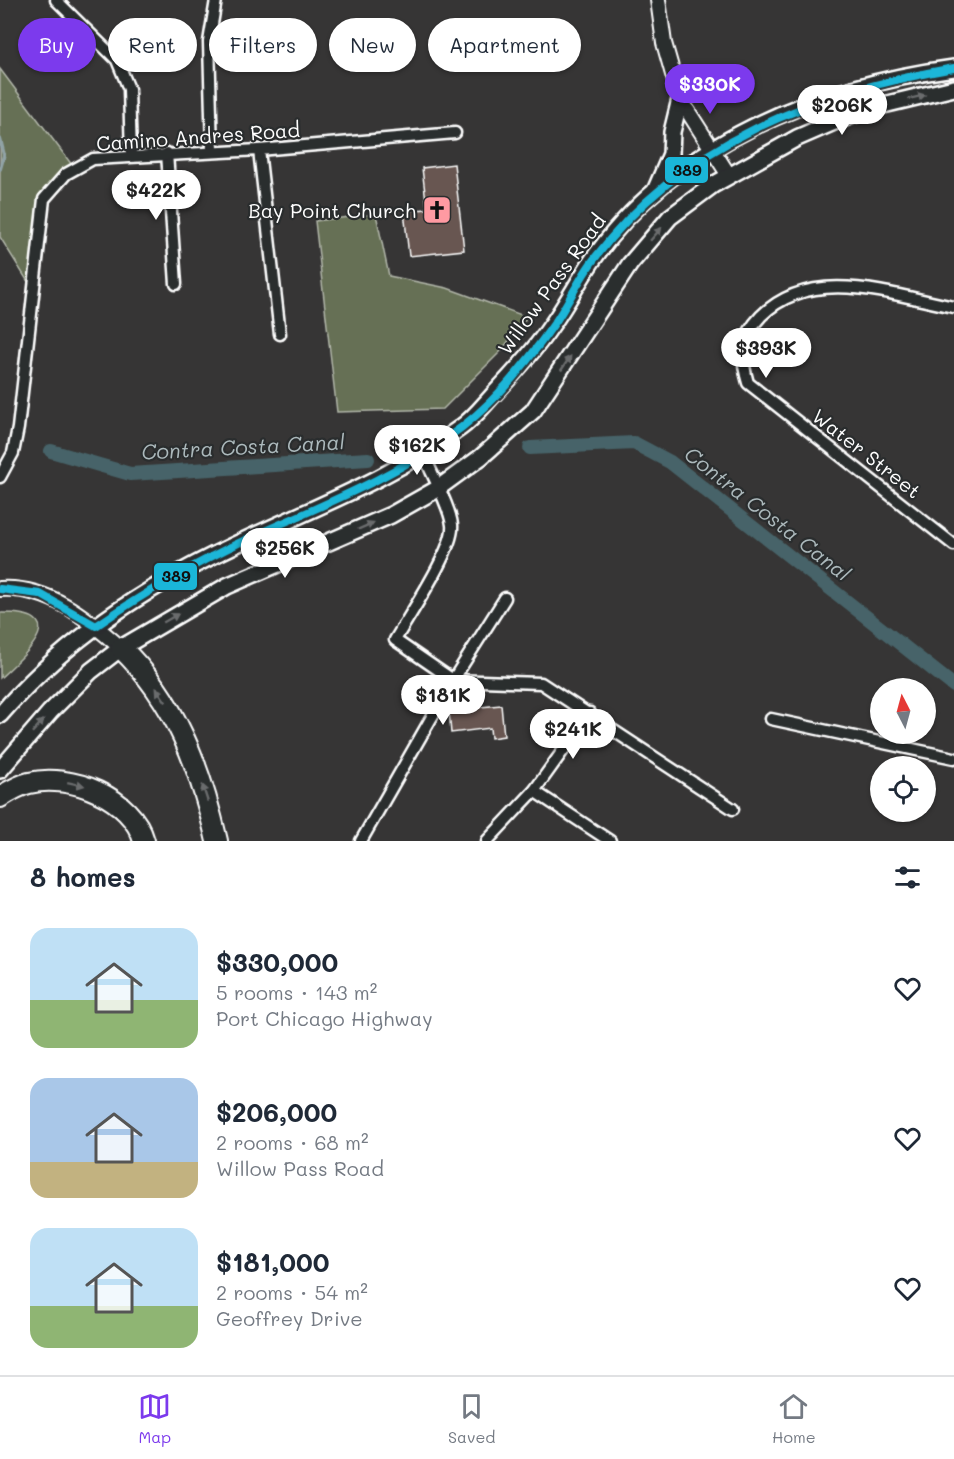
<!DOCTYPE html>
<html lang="en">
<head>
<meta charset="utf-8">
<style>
  :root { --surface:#fff; --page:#f6f6f7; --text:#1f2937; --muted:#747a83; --line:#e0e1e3; --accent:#7c3aed }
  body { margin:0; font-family:Mali,sans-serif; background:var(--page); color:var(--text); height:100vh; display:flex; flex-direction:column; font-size:22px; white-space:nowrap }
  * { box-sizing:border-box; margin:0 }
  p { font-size:20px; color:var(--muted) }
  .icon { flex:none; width:33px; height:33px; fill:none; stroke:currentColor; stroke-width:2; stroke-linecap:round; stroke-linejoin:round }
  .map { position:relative; height:841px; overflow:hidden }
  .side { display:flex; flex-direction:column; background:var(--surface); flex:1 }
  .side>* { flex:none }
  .guide { position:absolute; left:18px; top:18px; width:600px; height:54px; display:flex; gap:12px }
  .needle { width:39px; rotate:354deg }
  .controls { position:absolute; left:870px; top:678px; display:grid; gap:12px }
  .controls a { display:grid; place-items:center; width:66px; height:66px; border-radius:50%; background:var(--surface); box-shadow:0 2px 4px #0004; font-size:30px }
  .price { position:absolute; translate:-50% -51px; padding:0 14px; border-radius:21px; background:#fff; color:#222; font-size:20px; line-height:39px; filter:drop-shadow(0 2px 3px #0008) }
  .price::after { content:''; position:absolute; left:50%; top:36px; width:18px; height:14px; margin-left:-9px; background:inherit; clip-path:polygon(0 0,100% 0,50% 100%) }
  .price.selected { background:var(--accent); color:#fff }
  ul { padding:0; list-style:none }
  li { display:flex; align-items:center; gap:18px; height:150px; padding:0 30px }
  li span { display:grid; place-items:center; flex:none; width:168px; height:120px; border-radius:18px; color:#555 }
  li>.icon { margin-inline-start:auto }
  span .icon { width:72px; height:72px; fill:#fffc; stroke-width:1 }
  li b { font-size:26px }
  h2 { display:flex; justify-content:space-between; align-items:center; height:72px; padding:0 30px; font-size:26px }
  .chip { padding:0 21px; border-radius:27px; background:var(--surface); box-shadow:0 2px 4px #0004; font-size:21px; line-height:54px }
  .chip.selected { background:var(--accent); color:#fff }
  .tabs { display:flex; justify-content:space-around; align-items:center; height:84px; border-top:2px solid var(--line); background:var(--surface); font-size:16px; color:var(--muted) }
  .tabs a { display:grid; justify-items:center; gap:3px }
  .tabs .selected { color:var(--accent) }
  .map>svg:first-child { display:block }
  .green { fill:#666f55; stroke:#b2b7aa; stroke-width:1.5 }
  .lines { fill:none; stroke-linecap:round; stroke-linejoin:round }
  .stream { stroke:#90a2a5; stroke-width:4 }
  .canal { stroke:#466469; stroke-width:14 }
  .building { fill:#685751; stroke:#fff; stroke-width:1.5 }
  .minor-casing { stroke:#fff; stroke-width:15 }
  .tertiary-casing { stroke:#fff; stroke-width:18 }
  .secondary-casing { stroke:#fff; stroke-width:20 }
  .motorway-casing { stroke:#fff; stroke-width:24 }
  .minor { stroke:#2a2d2e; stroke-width:10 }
  .tertiary { stroke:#2a2d2e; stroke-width:14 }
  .secondary { stroke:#2a2d2e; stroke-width:15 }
  .motorway { stroke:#2a2d2e; stroke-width:20 }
  .bus-1-casing { stroke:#2a2d2e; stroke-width:12 }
  .bus-1 { stroke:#1ab6d8; stroke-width:8 }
  .oneway { fill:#6a6c6d }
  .labels { text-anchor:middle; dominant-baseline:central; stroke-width:4.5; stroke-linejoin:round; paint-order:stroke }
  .street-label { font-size:20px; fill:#fff; stroke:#2a2d2e }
  .poi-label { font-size:20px; fill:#fff; stroke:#2a2d2e; text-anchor:end }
  .water-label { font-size:21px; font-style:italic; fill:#acb9bc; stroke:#2a2d2e }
  .line-badge { stroke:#2a2d2e; stroke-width:2 }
  .pale-badge-label { font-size:16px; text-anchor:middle; font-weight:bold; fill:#111 }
</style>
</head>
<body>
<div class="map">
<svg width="954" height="841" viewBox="0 0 954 841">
  <rect width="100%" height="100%" fill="#363535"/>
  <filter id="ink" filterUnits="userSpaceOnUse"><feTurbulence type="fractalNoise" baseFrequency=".0167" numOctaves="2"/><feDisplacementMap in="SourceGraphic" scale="12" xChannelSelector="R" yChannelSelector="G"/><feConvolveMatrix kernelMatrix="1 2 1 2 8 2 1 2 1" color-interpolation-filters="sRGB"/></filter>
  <g filter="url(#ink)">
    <g class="green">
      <polygon points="0,69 75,169 44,199 35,293 0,237"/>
      <polygon points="376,214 389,276 447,288 527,317 501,351 443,409 337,412 315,221"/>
      <path d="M 0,613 C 74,612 27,653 0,678 Z"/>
    </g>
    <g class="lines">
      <polyline class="stream" points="0,139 4,155 0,169"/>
      <g class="canal">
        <polyline points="530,448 634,443 670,462 954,686"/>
        <polyline points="51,451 130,474 368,459"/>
      </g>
    </g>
    <g class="building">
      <polygon points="454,164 464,250 409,256 404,211 427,209 422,168"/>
      <polygon points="501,705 504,736 491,738 490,728 451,733 449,710"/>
    </g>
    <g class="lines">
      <g class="minor-casing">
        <g id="minor">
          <polyline points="56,0 117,60 129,89 131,155"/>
          <polyline points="259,150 280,334"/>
          <polyline points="212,151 209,42 216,0"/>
          <polyline points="167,153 176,284"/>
          <path d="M 954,307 C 892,295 812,265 761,316 C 740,338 740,355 748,383 L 954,545"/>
          <path d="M 423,452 C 430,472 450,506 452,525 C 455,548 408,617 395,640 L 453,680 L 541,683 L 733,809"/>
          <polyline points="0,477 13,453 18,428 44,199 66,174 93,159 259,150 455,133"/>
          <polyline points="771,719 954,758"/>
          <polyline points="534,791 610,841"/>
          <polyline points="361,841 453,680 505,598"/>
          <polyline points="487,841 534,791 590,713"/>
        </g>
      </g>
      <g class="tertiary-casing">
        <g id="tertiary">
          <polyline points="658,0 664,43 680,99 728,174"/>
          <path d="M 0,589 C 48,586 86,617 121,648"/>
        </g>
      </g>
      <g class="secondary-casing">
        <g id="secondary">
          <polyline points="655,191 671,154 672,132 680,99"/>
          <path d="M 0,715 C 59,646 132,596 212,556 C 295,514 385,484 460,428 C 473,419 483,406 494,394 C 514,373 535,350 551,326 C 566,305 578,282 592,261 C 672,144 819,86 954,68"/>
          <polyline points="0,770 50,712 91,671 121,648 227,586 391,515 437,489 481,457 533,411 630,264 670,217 713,185 797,138 834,122 875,107 954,88"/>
        </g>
      </g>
      <g class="motorway-casing">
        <g id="motorway">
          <path d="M 121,648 C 176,701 200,767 217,841"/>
          <path d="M 0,797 C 8,792 20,785 29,783 C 70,773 132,797 144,841"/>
        </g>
      </g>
      <use href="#minor" class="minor"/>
      <use href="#tertiary" class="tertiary"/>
      <use href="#secondary" class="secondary"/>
      <use href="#motorway" class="motorway"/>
      <g class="bus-1-casing">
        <path id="bus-1" d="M 0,589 L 40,594 L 96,626 C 144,593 194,564 247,539 C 320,506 397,477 462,427 C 498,399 530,359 556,321 C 570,300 580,277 595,258 C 682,142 816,92 954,68"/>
      </g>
      <use href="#bus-1" class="bus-1"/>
    </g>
    <defs><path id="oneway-solid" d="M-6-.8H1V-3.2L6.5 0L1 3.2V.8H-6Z" transform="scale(1.5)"/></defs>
    <g class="oneway">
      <use href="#oneway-solid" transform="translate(917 97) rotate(-14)"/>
      <use href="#oneway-solid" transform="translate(656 234) rotate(-49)"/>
      <use href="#oneway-solid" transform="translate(566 363) rotate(-56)"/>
      <use href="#oneway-solid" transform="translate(366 526) rotate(-24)"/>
      <use href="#oneway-solid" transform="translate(171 618) rotate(-30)"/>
      <use href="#oneway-solid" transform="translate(161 695) rotate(-125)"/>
      <use href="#oneway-solid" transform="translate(38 726) rotate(-48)"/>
      <use href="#oneway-solid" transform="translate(76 784) rotate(12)"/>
      <use href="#oneway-solid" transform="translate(205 793) rotate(-108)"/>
    </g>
  </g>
  <defs>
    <g id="church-square" transform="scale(1.5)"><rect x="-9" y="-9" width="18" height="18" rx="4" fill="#ff9aa2" stroke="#2a2d2e"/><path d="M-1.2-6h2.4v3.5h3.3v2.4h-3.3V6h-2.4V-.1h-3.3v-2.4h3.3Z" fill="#111"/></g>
  </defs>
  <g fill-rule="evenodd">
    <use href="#church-square" x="437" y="210"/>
  </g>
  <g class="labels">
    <g class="street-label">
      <text transform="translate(198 136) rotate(-4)">Camino Andres Road</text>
      <text transform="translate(551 284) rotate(-54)">Willow Pass Road</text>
      <text transform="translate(867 453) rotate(38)">Water Street</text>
    </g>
    <g class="poi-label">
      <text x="416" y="210">Bay Point Church</text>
    </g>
    <g class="water-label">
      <text transform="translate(243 446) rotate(-3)">Contra Costa Canal</text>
      <text transform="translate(768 513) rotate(38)">Contra Costa Canal</text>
    </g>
  </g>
  <g class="line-badge">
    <rect x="664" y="156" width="45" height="28" rx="6" fill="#1ab6d8"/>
    <rect x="153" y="562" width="45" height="29" rx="6" fill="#1ab6d8"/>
  </g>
  <g class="pale-badge-label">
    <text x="687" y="176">389</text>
    <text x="176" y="582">389</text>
  </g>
</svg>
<div class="controls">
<a><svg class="needle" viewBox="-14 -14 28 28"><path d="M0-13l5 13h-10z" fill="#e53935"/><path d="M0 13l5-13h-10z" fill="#747a83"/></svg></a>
<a><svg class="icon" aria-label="locate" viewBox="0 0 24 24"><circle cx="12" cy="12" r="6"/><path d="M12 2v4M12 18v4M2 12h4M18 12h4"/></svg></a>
</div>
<b class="price selected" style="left:710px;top:115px">$330K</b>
<b class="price" style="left:842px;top:136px">$206K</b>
<b class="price" style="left:156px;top:221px">$422K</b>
<b class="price" style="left:766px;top:379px">$393K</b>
<b class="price" style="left:417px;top:476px">$162K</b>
<b class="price" style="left:285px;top:579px">$256K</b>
<b class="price" style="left:443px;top:726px">$181K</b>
<b class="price" style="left:573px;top:760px">$241K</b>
<div class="guide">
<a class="chip selected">Buy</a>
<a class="chip">Rent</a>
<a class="chip">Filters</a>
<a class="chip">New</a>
<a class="chip">Apartment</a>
</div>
</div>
<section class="side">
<h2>8 homes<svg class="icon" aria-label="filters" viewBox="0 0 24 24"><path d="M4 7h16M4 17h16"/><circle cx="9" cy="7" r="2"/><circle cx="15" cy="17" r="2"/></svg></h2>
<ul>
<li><span style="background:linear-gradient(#bfe0f5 60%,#8fb573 0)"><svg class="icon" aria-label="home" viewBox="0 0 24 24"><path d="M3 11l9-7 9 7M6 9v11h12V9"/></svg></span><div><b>$330,000</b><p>5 rooms · 143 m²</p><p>Port Chicago Highway</p></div><svg class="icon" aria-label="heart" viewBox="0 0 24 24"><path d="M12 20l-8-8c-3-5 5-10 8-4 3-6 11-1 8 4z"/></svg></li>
<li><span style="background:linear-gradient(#a9c7e8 70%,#c2b280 0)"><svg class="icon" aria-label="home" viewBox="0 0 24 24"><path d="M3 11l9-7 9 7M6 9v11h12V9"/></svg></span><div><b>$206,000</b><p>2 rooms · 68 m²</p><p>Willow Pass Road</p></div><svg class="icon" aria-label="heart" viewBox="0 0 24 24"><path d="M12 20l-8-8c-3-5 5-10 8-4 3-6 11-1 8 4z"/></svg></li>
<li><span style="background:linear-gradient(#bfe0f5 65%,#8fb573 0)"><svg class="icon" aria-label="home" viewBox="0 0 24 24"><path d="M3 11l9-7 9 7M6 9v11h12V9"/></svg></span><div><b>$181,000</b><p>2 rooms · 54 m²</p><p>Geoffrey Drive</p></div><svg class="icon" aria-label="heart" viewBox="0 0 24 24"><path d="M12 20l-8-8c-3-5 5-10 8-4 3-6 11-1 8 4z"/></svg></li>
</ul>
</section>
<nav class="tabs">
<a class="selected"><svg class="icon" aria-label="map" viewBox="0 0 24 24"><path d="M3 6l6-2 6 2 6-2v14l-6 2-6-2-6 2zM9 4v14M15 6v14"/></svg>Map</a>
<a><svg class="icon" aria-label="saved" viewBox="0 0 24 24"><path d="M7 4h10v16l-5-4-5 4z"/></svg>Saved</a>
<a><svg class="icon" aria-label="home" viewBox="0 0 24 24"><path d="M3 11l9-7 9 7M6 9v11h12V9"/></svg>Home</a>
</nav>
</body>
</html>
